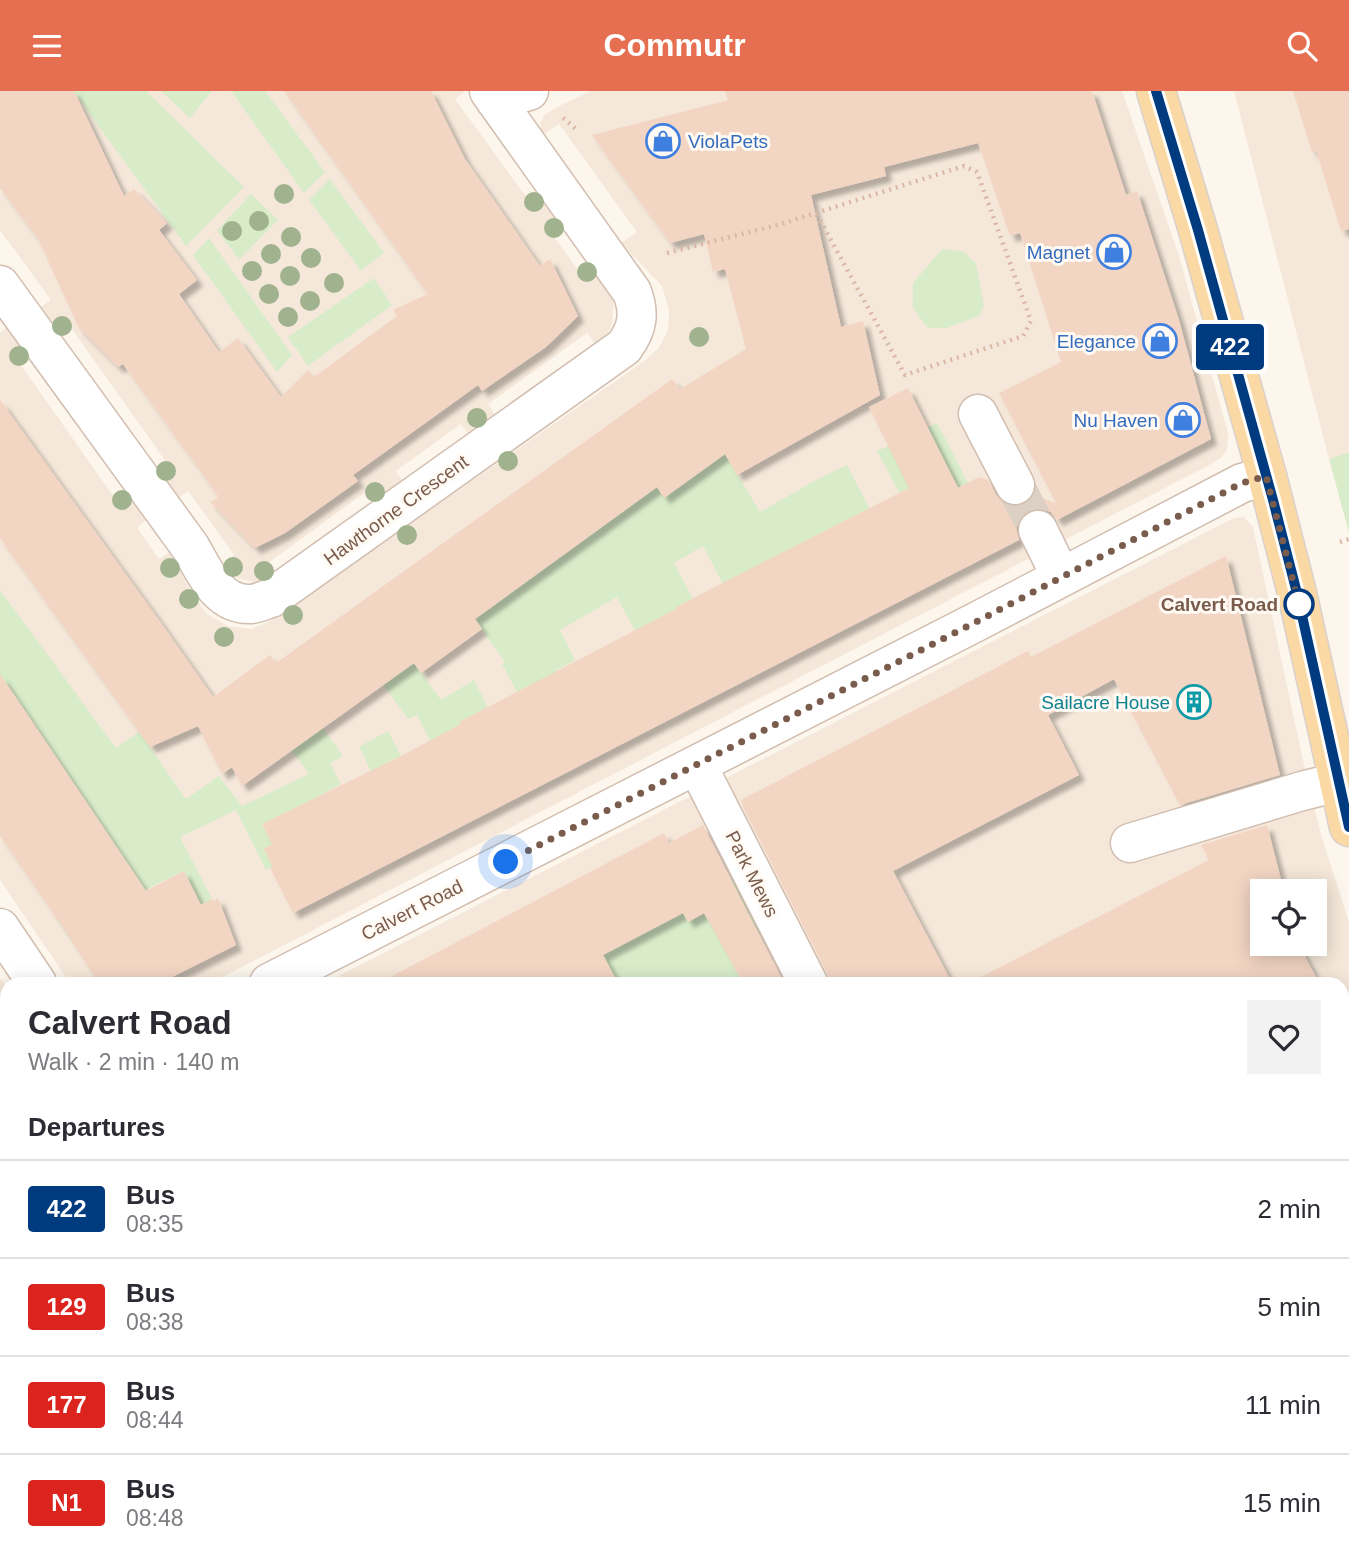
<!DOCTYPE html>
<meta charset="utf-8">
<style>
:root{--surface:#fff;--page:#f2f2f3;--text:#2b2b33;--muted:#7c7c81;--line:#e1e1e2;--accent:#e76f51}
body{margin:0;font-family:Arial,sans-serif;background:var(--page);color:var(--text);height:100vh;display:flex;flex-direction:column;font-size:26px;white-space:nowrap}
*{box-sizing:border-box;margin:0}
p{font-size:23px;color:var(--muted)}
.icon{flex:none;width:38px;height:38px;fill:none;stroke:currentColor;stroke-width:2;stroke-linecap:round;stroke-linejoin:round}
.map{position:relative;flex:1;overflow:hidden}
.drawer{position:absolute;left:0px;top:886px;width:1349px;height:590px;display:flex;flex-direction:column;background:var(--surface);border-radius:21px 21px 0 0;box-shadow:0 4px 18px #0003}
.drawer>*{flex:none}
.badge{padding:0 14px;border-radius:5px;font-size:24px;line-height:46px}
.buttons{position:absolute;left:1250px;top:788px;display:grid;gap:14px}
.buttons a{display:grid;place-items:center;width:77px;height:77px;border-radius:0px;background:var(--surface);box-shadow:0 4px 18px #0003;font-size:35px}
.you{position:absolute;width:35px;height:35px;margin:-18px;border:5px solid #fff;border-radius:50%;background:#1a73e8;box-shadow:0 0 0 10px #1a73e833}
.map>.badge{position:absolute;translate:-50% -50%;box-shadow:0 0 0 4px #fff}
h2{padding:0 28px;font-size:26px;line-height:63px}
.round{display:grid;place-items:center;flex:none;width:74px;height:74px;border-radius:0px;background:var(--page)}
.overview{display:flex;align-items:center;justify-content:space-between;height:119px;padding:0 28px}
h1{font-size:33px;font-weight:600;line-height:52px}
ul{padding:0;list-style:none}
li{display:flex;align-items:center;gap:21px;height:98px;padding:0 28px;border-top:2px solid var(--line)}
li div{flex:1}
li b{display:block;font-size:26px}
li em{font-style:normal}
li .badge{min-width:77px;font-weight:700;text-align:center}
header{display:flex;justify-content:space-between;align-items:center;height:91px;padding:0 28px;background:var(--accent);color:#fff;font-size:32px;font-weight:600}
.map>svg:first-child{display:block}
</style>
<header><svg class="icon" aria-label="menu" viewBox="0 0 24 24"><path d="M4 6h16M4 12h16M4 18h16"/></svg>Commutr<svg class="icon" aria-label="search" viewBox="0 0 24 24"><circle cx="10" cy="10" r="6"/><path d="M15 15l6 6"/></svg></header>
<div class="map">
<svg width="1349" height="1475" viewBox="0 0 1349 1475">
<defs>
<filter id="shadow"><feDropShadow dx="6" dy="6" stdDeviation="2" flood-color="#0004"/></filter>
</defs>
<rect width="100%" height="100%" fill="#fdf6ec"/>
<path fill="#f5e8da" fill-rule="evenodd" d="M 0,0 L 465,0 L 455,8 L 527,107 L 538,100 L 565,138 L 554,146 L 578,179 L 589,171 L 608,199 L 614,211 L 612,232 L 608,242 L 595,253 L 587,242 L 488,313 L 496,325 L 469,344 L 461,333 L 396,380 L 403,391 L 375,411 L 367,400 L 268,472 L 276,483 L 265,489 L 252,491 L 237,487 L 229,481 L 223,473 L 234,464 L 188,400 L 176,408 L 156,379 L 166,371 L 72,238 L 60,246 L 39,217 L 51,209 L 0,139 Z
M 591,0 L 1122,0 L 1179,165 L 1228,342 L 1227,359 L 1221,367 L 1213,372 L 211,892 L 70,892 L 0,789 L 0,242 L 8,235 L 30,266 L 20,273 L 114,406 L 125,399 L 146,429 L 137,437 L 159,468 L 170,461 L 191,501 L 207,523 L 228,535 L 251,538 L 269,531 L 643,271 L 659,257 L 668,239 L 669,219 L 662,195 L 621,152 L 637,141 L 559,33 L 543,44 L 540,33 L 544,24 L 555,17 Z
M 1234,0 L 1349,0 L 1349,361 L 1329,368 Z
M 1244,426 L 1253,436 L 1302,665 L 1321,744 L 1349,831 L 1349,900 L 1342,903 L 1342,892 L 325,892 L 1234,427 ZM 1262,800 L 1314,800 L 1314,852 L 1262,852 Z
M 0,887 L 7,897 L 7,1468 L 247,1468 L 233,1475 L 0,1475 Z
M 1349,972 L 1349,1372 L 1342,1375 L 1342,976 Z
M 1349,1431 L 1349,1475 L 1256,1475 L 1268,1468 L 1342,1468 L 1342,1434 Z
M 394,1468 L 997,1468 L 985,1475 L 381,1475 Z
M 1059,1468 L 1154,1468 L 1142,1475 L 1063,1475 Z"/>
<path fill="#d8ecc9" d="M 73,0 L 146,0 L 244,96 L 186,155 Z
M 161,0 L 212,0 L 190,27 Z
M 231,0 L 265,0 L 325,81 L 304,102 Z
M 330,88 L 384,162 L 361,180 L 309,109 Z
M 251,103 L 278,129 L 239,169 L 217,139 Z
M 209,147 L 292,264 L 277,281 L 193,164 Z
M 942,158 L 964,161 L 976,172 L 984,215 L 979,225 L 947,237 L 928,237 L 913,217 L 913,192 Z
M 374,187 L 392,214 L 308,275 L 288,246 Z
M 937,332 L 979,413 L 969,418 L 952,384 L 932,394 L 919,439 L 877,360 Z
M 1349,361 L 1349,442 L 1329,368 Z
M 725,363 L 760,421 L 818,388 L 847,374 L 877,432 L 724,495 L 703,455 L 674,472 L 693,508 L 676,517 L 695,555 L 635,540 L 617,506 L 560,539 L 575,569 L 557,579 L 576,617 L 517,601 L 502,573 L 505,571 L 474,528 L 657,396 L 664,406 Z
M 0,499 L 116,657 L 139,641 L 186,708 L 219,685 L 242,715 L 309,683 L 285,650 L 316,628 L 343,665 L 330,672 L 341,693 L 263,735 L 272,753 L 264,758 L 273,776 L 266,779 L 236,719 L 180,746 L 212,808 L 201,814 L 183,780 L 147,798 L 165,832 L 86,872 L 57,829 L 131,778 L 76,695 L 45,716 L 37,705 L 68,683 L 9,596 L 0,602 Z
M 414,572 L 441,609 L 474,589 L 506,653 L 477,625 L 441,644 L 447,683 L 417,624 L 408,628 L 383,593 Z
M 388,640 L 401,665 L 382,674 L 400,708 L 377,692 L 359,656 Z
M 732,788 L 761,843 L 726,861 L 740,887 L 729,892 L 594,892 L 593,891 L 603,864 L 672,799 L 688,831 L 732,808 L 724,792 Z
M 7,1107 L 7,1316 L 0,1305 L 2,1303 L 0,1299 L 0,1108 Z
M 88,1468 L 192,1468 L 195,1475 L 93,1475 Z
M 623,1468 L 653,1468 L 656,1473 L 666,1468 L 1059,1468 L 1063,1475 L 626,1475 Z"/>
<path fill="#f3d5c3" filter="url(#shadow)" d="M 0,0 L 74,0 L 124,105 L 134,98 L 167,132 L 159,139 L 197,189 L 179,203 L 219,261 L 238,247 L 281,306 L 308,279 L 314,286 L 397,225 L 393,219 L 428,203 L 284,0 L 431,0 L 465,68 L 540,175 L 550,168 L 578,225 L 546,256 L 482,300 L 478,294 L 353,384 L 358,390 L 285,442 L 255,457 L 210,411 L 219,406 L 123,273 L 118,276 L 79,237 L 38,148 L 0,97 Z
M 725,0 L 1092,0 L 1126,104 L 1137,100 L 1179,229 L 1211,348 L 1057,429 L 1051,421 L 1040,417 L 1028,420 L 1020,426 L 1016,437 L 1019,449 L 293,822 L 270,777 L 273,776 L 264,758 L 272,753 L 262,733 L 401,665 L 461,633 L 459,631 L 676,518 L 675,517 L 693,507 L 909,397 L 869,316 L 908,297 L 958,397 L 979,386 L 988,389 L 996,404 L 1004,413 L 1015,416 L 1024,414 L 1034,405 L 1056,412 L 999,302 L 1061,271 L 1020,142 L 1010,145 L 978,52 L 884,76 L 886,85 L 811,104 L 841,236 L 863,230 L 880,304 L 737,384 L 725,363 L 664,407 L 657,396 L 475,528 L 482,538 L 421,582 L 414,572 L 242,695 L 232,676 L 222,683 L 198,635 L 150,656 L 0,447 L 0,309 L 164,536 L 213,606 L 270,564 L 276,572 L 672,288 L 680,298 L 746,258 L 725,178 L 713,181 L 704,143 L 670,152 L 592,44 L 728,9 Z
M 1293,0 L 1349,0 L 1349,138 L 1341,140 L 1316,59 L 1312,61 Z
M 1226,465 L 1280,684 L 1180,714 L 1114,588 L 1048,624 L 1079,684 L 893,780 L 952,892 L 830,892 L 827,882 L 742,714 L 743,714 L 741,709 L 1028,560 L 1031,566 Z
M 0,583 L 146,800 L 184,780 L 201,814 L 212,808 L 214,810 L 218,807 L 236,854 L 160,892 L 99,892 L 58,829 L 0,745 Z
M 703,734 L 784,892 L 743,892 L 704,822 L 688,831 L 683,822 L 603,864 L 618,892 L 379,892 L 664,742 L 669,752 Z
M 1267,734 L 1284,800 L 1262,800 L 1262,852 L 1298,852 L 1319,892 L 969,892 L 1209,769 L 1201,754 Z"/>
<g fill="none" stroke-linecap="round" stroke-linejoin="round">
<path stroke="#dcd0c4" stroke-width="38" stroke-dasharray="38 19" stroke-linecap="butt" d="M 1015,394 L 1038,439"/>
<g stroke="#d1beb0" stroke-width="41">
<path id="minor" d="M 495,9 L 529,0
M 0,194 L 191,457 C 204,480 218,514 250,513 C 257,513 264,509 271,507 L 624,256 C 638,237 640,222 632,201 L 489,0
M 978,323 L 1015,394
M 1038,439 L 1061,486
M 697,674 L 808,892
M 1130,752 L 1302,700 L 1338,691
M 0,837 L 37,892
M 269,892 L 974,532 L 1242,392 L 1267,385
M 1342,935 L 1349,931
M 1342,1403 L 1349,1400
M 284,1475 L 297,1468
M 1197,1475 L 1209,1468"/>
</g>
<g stroke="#dad1cd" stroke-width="41">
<path id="major" d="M 1156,0 L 1198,139 L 1267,385 L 1297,502 L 1349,736"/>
</g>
<path stroke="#d9b8a5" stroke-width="4.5" stroke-dasharray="2 5" stroke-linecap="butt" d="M 563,27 L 576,38
M 667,162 L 781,133 L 964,75 L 977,81 L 1031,230 L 1023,245 L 905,284 L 816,122
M 1340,451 L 1349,448"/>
<use href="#minor" stroke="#fff" stroke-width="38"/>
<use href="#major" stroke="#fbd9a5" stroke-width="38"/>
</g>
<g fill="#a0b28e">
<circle cx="284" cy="103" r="10"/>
<circle cx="534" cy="111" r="10"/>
<circle cx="259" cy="130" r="10"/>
<circle cx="554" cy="137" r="10"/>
<circle cx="232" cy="140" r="10"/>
<circle cx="291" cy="146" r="10"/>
<circle cx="271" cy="163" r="10"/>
<circle cx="311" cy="167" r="10"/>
<circle cx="252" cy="180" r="10"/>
<circle cx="587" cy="181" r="10"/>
<circle cx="290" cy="185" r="10"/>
<circle cx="334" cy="192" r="10"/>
<circle cx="269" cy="203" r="10"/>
<circle cx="310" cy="210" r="10"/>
<circle cx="288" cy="226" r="10"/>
<circle cx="62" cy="235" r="10"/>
<circle cx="699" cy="246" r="10"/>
<circle cx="19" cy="265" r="10"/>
<circle cx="477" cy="327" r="10"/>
<circle cx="508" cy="370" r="10"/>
<circle cx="166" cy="380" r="10"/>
<circle cx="375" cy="401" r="10"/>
<circle cx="122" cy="409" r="10"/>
<circle cx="407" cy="444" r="10"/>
<circle cx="233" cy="476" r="10"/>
<circle cx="170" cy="477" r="10"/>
<circle cx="264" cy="480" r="10"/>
<circle cx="189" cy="508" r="10"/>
<circle cx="293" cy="524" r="10"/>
<circle cx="224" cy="546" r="10"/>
</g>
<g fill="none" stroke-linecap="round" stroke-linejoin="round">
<g stroke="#fff" stroke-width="16">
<path id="line" d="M 1156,0 L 1198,139 L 1273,409 L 1297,502 L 1349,736"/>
</g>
<use href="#line" stroke="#003b80" stroke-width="10"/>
<path stroke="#7a5c4d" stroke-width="7" stroke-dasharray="0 12.6" d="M 506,771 L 974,532 L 1242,392 L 1266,385 L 1299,513"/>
</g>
<defs>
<g id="shop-ring" transform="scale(1.75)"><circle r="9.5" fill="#fffaf3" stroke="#3f7fe0" stroke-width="1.5"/><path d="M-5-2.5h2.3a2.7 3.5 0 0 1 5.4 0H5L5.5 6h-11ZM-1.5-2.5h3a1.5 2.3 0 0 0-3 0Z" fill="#3f7fe0"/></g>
<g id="building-ring" transform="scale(1.75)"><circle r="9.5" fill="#fffaf3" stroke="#0f9aa8" stroke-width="1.5"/><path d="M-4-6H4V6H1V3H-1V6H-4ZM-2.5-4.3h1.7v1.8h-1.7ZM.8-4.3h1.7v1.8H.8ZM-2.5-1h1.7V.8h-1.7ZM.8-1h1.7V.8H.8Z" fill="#0f9aa8"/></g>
</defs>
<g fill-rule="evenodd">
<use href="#shop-ring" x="663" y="50"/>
<use href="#shop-ring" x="1114" y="161"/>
<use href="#shop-ring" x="1160" y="250"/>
<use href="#shop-ring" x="1183" y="329"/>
<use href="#building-ring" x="1194" y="611"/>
</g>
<circle fill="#fff" stroke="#003b80" stroke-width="3.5" cx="1299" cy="513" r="14"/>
<g text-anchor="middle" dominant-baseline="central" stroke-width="6" stroke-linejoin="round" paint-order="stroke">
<g font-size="19" fill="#366cbe" stroke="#fffaf3" text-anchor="end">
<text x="688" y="50" text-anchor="start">ViolaPets</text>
<text x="1090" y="161">Magnet</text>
<text x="1136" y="250">Elegance</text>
<text x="1158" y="329">Nu Haven</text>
</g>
<g font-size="19" fill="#7a5c4d" stroke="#fffaf3">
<text transform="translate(396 419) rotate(-36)">Hawthorne Crescent</text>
<text transform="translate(752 783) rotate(63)">Park Mews</text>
<text transform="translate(412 819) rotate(-27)">Calvert Road</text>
</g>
<g font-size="19" font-weight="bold" fill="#7a5c4d" stroke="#fffaf3" text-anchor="end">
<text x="1278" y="513">Calvert Road</text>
</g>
<g font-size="19" fill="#0d838f" stroke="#fffaf3" text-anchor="end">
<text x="1170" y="611">Sailacre House</text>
</g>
</g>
</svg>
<div class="buttons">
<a><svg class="icon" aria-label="locate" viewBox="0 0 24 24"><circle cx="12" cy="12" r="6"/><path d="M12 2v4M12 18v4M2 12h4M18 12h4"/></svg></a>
</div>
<div class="you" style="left:506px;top:771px"></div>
<b class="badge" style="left:1230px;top:256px;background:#003b80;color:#fff">422</b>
<section class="drawer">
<div class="overview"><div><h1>Calvert Road</h1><p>Walk · 2 min · 140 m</p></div><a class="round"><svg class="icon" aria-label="heart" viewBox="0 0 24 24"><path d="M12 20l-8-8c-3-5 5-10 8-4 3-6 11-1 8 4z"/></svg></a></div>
<h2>Departures</h2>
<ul>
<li><span class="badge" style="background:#003b80;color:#fff">422</span><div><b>Bus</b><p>08:35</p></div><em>2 min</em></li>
<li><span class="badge" style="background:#dc241f;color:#fff">129</span><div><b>Bus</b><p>08:38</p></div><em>5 min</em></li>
<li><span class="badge" style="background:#dc241f;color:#fff">177</span><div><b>Bus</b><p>08:44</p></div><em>11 min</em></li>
<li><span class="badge" style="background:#dc241f;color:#fff">N1</span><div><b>Bus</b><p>08:48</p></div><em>15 min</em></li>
</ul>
</section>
</div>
